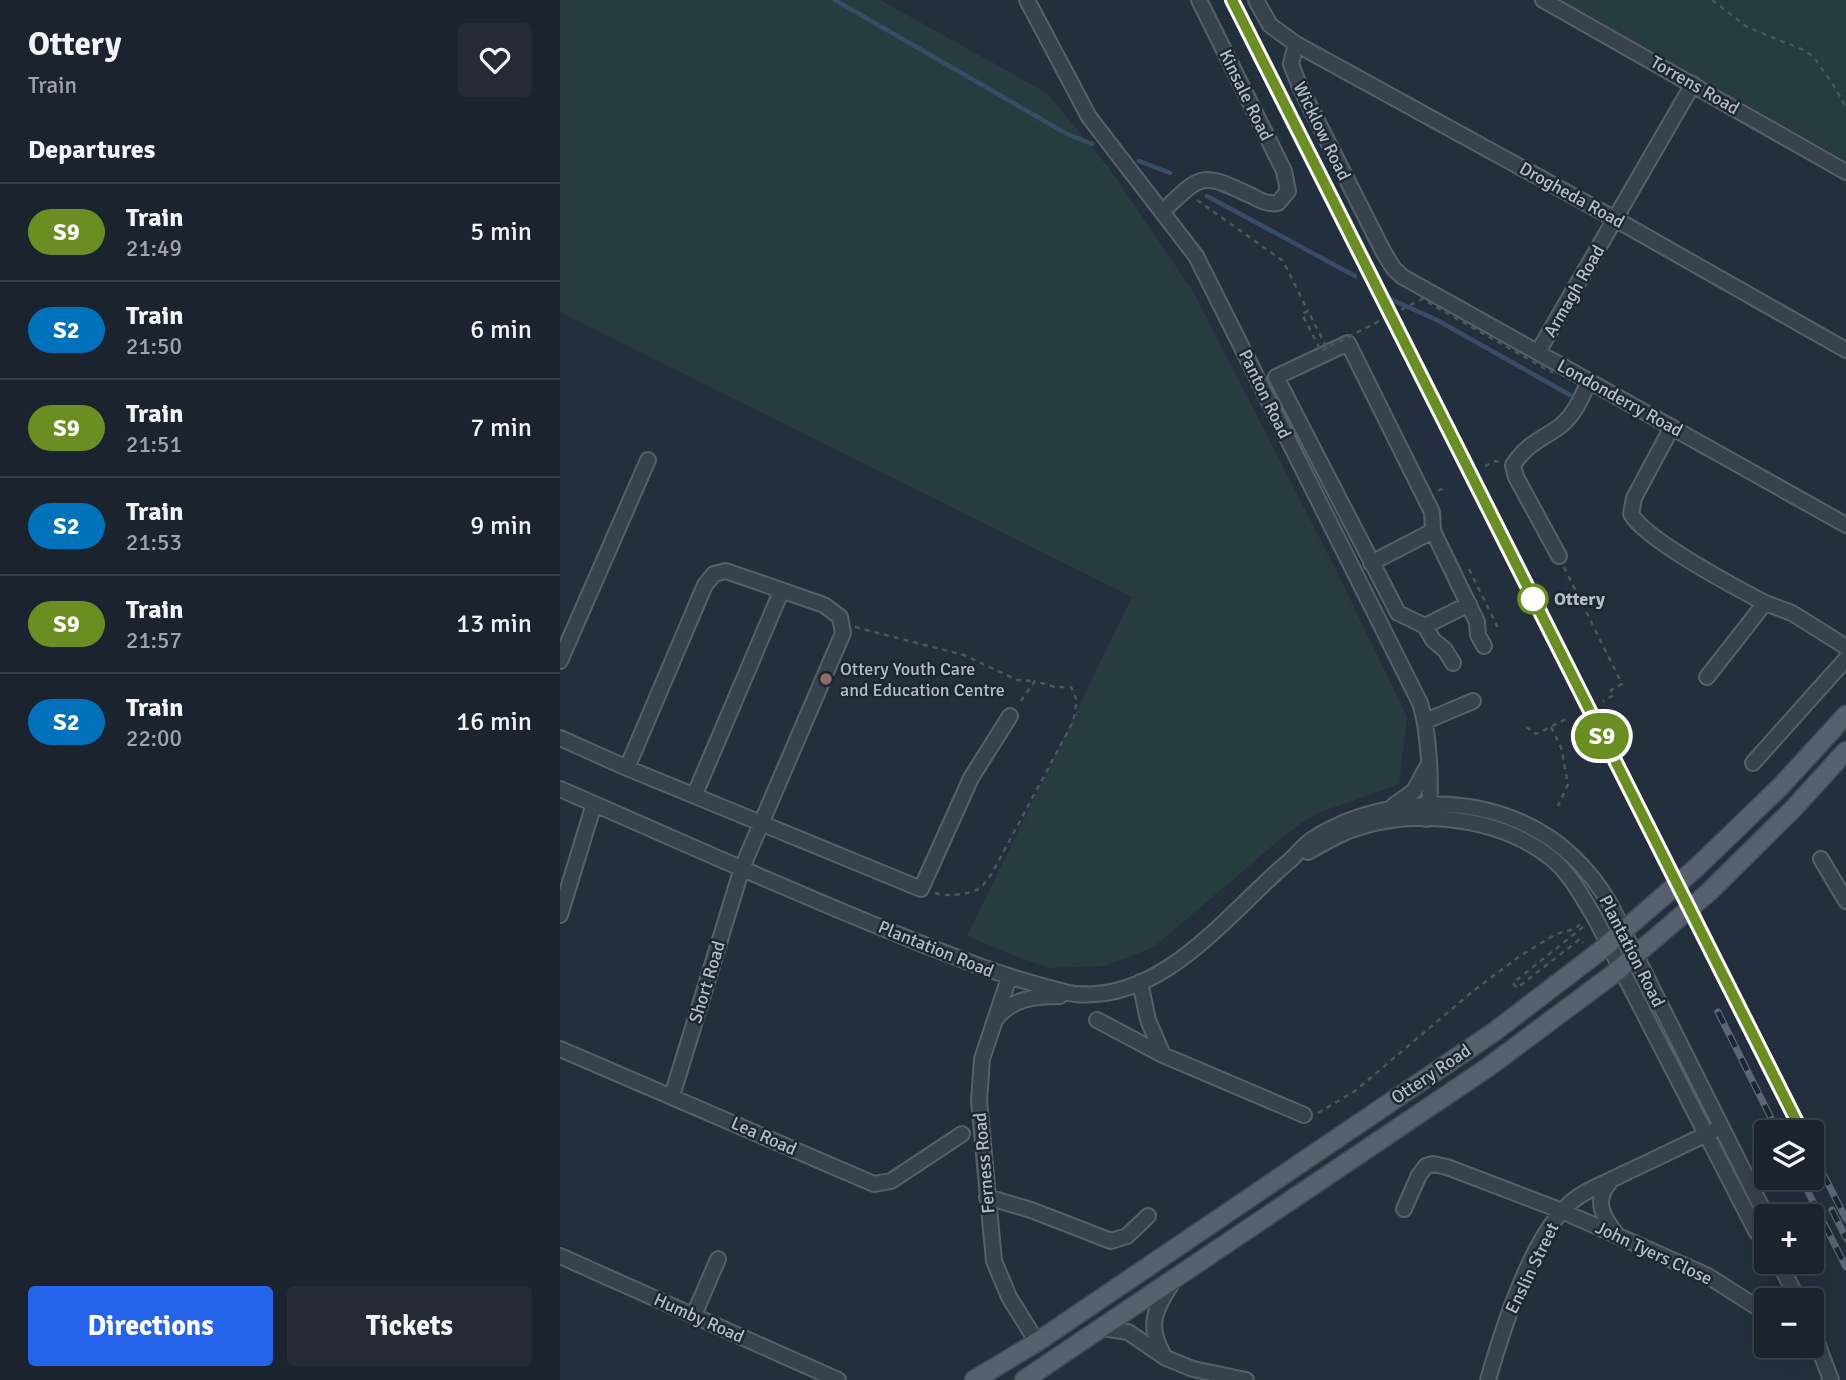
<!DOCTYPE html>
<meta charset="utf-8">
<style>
:root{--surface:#1b232e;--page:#242b36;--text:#f1f3f6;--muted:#a0a4aa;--line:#39404a;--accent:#2563eb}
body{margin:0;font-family:Signika,sans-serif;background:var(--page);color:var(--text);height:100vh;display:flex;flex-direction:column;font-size:26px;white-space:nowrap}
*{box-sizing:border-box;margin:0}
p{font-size:23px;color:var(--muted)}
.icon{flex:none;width:38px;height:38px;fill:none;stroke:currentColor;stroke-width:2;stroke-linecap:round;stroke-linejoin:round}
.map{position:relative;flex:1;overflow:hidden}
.panel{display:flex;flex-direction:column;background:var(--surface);width:560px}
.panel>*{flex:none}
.badge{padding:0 14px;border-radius:23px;font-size:24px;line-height:46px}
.fabs{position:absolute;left:1194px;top:1120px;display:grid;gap:14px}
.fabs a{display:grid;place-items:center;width:70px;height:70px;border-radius:7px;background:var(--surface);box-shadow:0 7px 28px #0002,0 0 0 2px var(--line);font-size:35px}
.map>.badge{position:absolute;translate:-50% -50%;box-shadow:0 0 0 4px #fff}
h2{padding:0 28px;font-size:26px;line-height:63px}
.round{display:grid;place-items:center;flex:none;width:74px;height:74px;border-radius:7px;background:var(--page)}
.headline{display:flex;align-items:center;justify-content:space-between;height:119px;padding:0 28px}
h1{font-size:33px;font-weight:700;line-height:52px}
.action{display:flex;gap:14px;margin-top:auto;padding:14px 28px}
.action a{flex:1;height:80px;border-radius:7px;background:var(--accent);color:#fff;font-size:28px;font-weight:700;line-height:80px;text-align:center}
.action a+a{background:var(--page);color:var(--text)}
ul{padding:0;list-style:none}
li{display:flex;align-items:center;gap:21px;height:98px;padding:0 28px;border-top:2px solid var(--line)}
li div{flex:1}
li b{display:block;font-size:26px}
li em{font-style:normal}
li .badge{min-width:77px;font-weight:700;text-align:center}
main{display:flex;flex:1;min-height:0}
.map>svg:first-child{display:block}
</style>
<main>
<section class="panel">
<div class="headline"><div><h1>Ottery</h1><p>Train</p></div><a class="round"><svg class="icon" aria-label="heart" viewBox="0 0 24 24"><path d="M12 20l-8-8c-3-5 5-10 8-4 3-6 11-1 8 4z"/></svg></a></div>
<h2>Departures</h2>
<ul>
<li><span class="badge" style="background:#6b8e23;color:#fff">S9</span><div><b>Train</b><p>21:49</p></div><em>5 min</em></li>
<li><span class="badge" style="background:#0072bc;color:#fff">S2</span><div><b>Train</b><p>21:50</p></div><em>6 min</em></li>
<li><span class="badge" style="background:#6b8e23;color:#fff">S9</span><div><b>Train</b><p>21:51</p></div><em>7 min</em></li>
<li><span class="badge" style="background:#0072bc;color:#fff">S2</span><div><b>Train</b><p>21:53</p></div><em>9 min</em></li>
<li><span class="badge" style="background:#6b8e23;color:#fff">S9</span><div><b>Train</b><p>21:57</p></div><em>13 min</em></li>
<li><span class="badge" style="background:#0072bc;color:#fff">S2</span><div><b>Train</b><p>22:00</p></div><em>16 min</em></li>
</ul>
<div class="action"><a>Directions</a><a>Tickets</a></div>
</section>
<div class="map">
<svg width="1286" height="1380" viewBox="0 0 1286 1380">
<rect width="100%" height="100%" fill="#242f3e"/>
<path fill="#263c3f" d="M 0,0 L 320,0 L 487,93 L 549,168 L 634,293 L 778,574 L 847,717 L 839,783 L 832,787 L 755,814 L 726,834 L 594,947 L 545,966 L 490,968 L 455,956 L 407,936 L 572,597 L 0,312 Z
M 1001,0 L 1286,0 L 1286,161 Z"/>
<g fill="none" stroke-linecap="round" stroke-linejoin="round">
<path stroke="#394c67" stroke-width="4.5" d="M 275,0 L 507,134 L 532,144
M 579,161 L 610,173
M 647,196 L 795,276
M 828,298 L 877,320 L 1010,395"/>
<g stroke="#565f6c" stroke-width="18">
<path id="minor" d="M 467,0 L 529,117 L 636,256 L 860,703 C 868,727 874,795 866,819
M 696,0 L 710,25 L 736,44 L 1055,219 L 1286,350
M 983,0 L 1286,172
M 736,44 L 731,64 L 740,87 L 824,253 L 834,269 L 843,277 L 1286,525
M 603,211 C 643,173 641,172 692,196 C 701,201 707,204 718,203 L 728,191 L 724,171 L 639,0
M 978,352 L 1133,84
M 1112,427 L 1074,498 L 1071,514 C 1087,541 1175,587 1205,603
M 999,556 L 956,477 L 953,465 C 968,443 979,441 999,427 C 1014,416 1022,397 1029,381
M 811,563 L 873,531
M 865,626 L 909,604
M 0,661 L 88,460
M 893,663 L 885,650 L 873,640 L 865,626 L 838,613 L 716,377 L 788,343 L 872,512 L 873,531 L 917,622 L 918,635 L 924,646
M 1147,677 L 1205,603 L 1232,613 L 1286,647
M 866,721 L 913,701
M 0,738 L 67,768 L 361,889 L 411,778 L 450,716
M 1193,763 L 1286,659
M 67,768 L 145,585 L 154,574 L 166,571 L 264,605 L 280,617 L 283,633 L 280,640 L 182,868 L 112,1096
M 0,789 C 120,841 240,896 362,944 C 403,960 443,976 486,987 C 495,989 505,993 515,994 C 604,1002 667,914 727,863 C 736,856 743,845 753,839 C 801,808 870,797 925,810 C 980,823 1022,856 1050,904 L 1206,1216
M 135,794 L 221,592
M 833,806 L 854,791 L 867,767
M 748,852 C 760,845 773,838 786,832 C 849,807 937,815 991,858 C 1010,873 1023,898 1035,918 L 1196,1231 L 1206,1244
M 1261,859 L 1286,901
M 0,915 L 34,804
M 449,978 L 422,1059 L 419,1101 L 434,1261 L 449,1297 L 477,1342
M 580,982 L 588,1020 L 603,1055
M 436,1019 C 452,998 476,996 500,996
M 537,1020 L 603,1055 L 744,1115
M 0,1049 L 314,1184 L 331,1181 L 402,1134
M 1050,1182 C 1033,1201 1043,1217 1057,1235
M 427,1197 L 471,1210 L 551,1241 L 567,1236 L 588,1216
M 844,1209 L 859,1175 L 866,1166 L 873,1164 L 887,1167 L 1002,1211 L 1148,1276 L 1206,1313
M 0,1256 L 278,1380
M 1219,1262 L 1238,1300
M 134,1315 L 158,1259
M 1251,1327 L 1271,1380
M 542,1328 L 568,1332 L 606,1358 L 633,1369 L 686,1380
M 603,1354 C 585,1323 597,1307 614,1280
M 928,1380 C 942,1331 970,1241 1007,1206 C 1022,1191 1044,1184 1063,1174 C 1093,1160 1124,1145 1155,1130"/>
</g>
<g stroke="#414a57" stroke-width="21">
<path id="major" d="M 1137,867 L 1221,786 L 1286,715
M 1149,892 L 1234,808 L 1286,751
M 414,1380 L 477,1342 L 934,1032 L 1040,951
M 464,1380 L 927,1068 L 1052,975"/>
</g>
<path stroke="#44595c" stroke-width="2.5" stroke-dasharray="5 5" stroke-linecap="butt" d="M 1152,0 L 1187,27 L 1246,51 L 1255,59 L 1276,89 L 1286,108
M 637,200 L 723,261 L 748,311
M 925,466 L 935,461 L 941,462
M 878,491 L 887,486
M 1004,567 L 1062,684 L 1051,690 L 1054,695 L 1043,701
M 909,569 L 937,626 L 931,629
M 295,627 L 404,655 L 457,680 L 475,681
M 966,727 L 976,734 L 1006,719
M 991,727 L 1001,747 L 1008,784 L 998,806
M 375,893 C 385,897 410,895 420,888 C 424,885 428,878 431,875 L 513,722 L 517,701 L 511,687 L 495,687 L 475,681 L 458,705
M 1023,927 L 953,983 L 957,988 L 1020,939 L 1023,943
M 758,1113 L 795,1091 L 913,991 L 960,956 L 996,934 L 1014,929 L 1023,922"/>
<use href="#minor" stroke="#38414e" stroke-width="14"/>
<use href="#major" stroke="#56606e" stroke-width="18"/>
<g stroke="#5a6575" stroke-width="7">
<path id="rail" d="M 672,0 L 1242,1132
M 1158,1012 L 1218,1132
M 1251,1150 L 1286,1219
M 1241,1178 L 1286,1267
M 1272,1210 L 1286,1238"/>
</g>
<use href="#rail" stroke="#1d2633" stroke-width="4.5" stroke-dasharray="13" stroke-linecap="butt"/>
<g stroke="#414a57" stroke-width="21" stroke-linecap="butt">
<path id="major-bridge" d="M 1040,951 L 1137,867
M 1052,975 L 1149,892"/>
</g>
<path stroke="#44595c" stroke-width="2.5" stroke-dasharray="5 5" stroke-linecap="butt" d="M 767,348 L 761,351 L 742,314 L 748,311 L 767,348 L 862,299 L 993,373"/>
<use href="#major-bridge" stroke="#56606e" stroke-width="18"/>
</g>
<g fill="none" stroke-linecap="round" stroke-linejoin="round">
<g stroke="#fff" stroke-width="16">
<path id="line" d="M 672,0 L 1242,1132"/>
</g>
<use href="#line" stroke="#6b8e23" stroke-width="10"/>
</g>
<circle fill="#fff" stroke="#6b8e23" stroke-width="3.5" cx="973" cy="599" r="14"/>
<circle fill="#8d6e63" stroke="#1d2633" stroke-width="2.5" cx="266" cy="679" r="7"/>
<g text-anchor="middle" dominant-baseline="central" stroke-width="5" stroke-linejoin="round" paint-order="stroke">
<g font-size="18" fill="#b4bcc9" stroke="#1d2633">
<text transform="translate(1135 85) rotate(30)">Torrens Road</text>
<text transform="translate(686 95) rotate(64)">Kinsale Road</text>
<text transform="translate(762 131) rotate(64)">Wicklow Road</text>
<text transform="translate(1012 195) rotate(29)">Drogheda Road</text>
<text transform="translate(1014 291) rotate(-60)">Armagh Road</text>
<text transform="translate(705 394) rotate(64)">Panton Road</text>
<text transform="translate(1060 398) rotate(29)">Londonderry Road</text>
<text transform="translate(376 949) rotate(22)">Plantation Road</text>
<text transform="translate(1072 951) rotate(63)">Plantation Road</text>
<text transform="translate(147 982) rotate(-73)">Short Road</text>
<text transform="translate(871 1074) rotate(-34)">Ottery Road</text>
<text transform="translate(204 1136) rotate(24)">Lea Road</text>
<text transform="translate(424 1163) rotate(-95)">Ferness Road</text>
<text transform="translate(1094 1253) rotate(25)">John Tyers Close</text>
<text transform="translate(972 1268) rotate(-64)">Enslin Street</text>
<text transform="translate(139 1318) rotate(24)">Humby Road</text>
</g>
<g font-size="18" font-weight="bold" fill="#b4bcc9" stroke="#1d2633" text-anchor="start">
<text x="994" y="599">Ottery</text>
</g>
<g font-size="18" fill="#b4bcc9" stroke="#1d2633" text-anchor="start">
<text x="280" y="669">Ottery Youth Care<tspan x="280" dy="21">and Education Centre</tspan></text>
</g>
</g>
</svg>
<div class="fabs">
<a><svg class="icon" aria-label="layers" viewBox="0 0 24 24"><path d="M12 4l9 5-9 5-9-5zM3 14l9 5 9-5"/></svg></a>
<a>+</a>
<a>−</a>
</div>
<b class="badge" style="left:1042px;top:736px;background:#6b8e23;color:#fff">S9</b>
</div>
</main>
